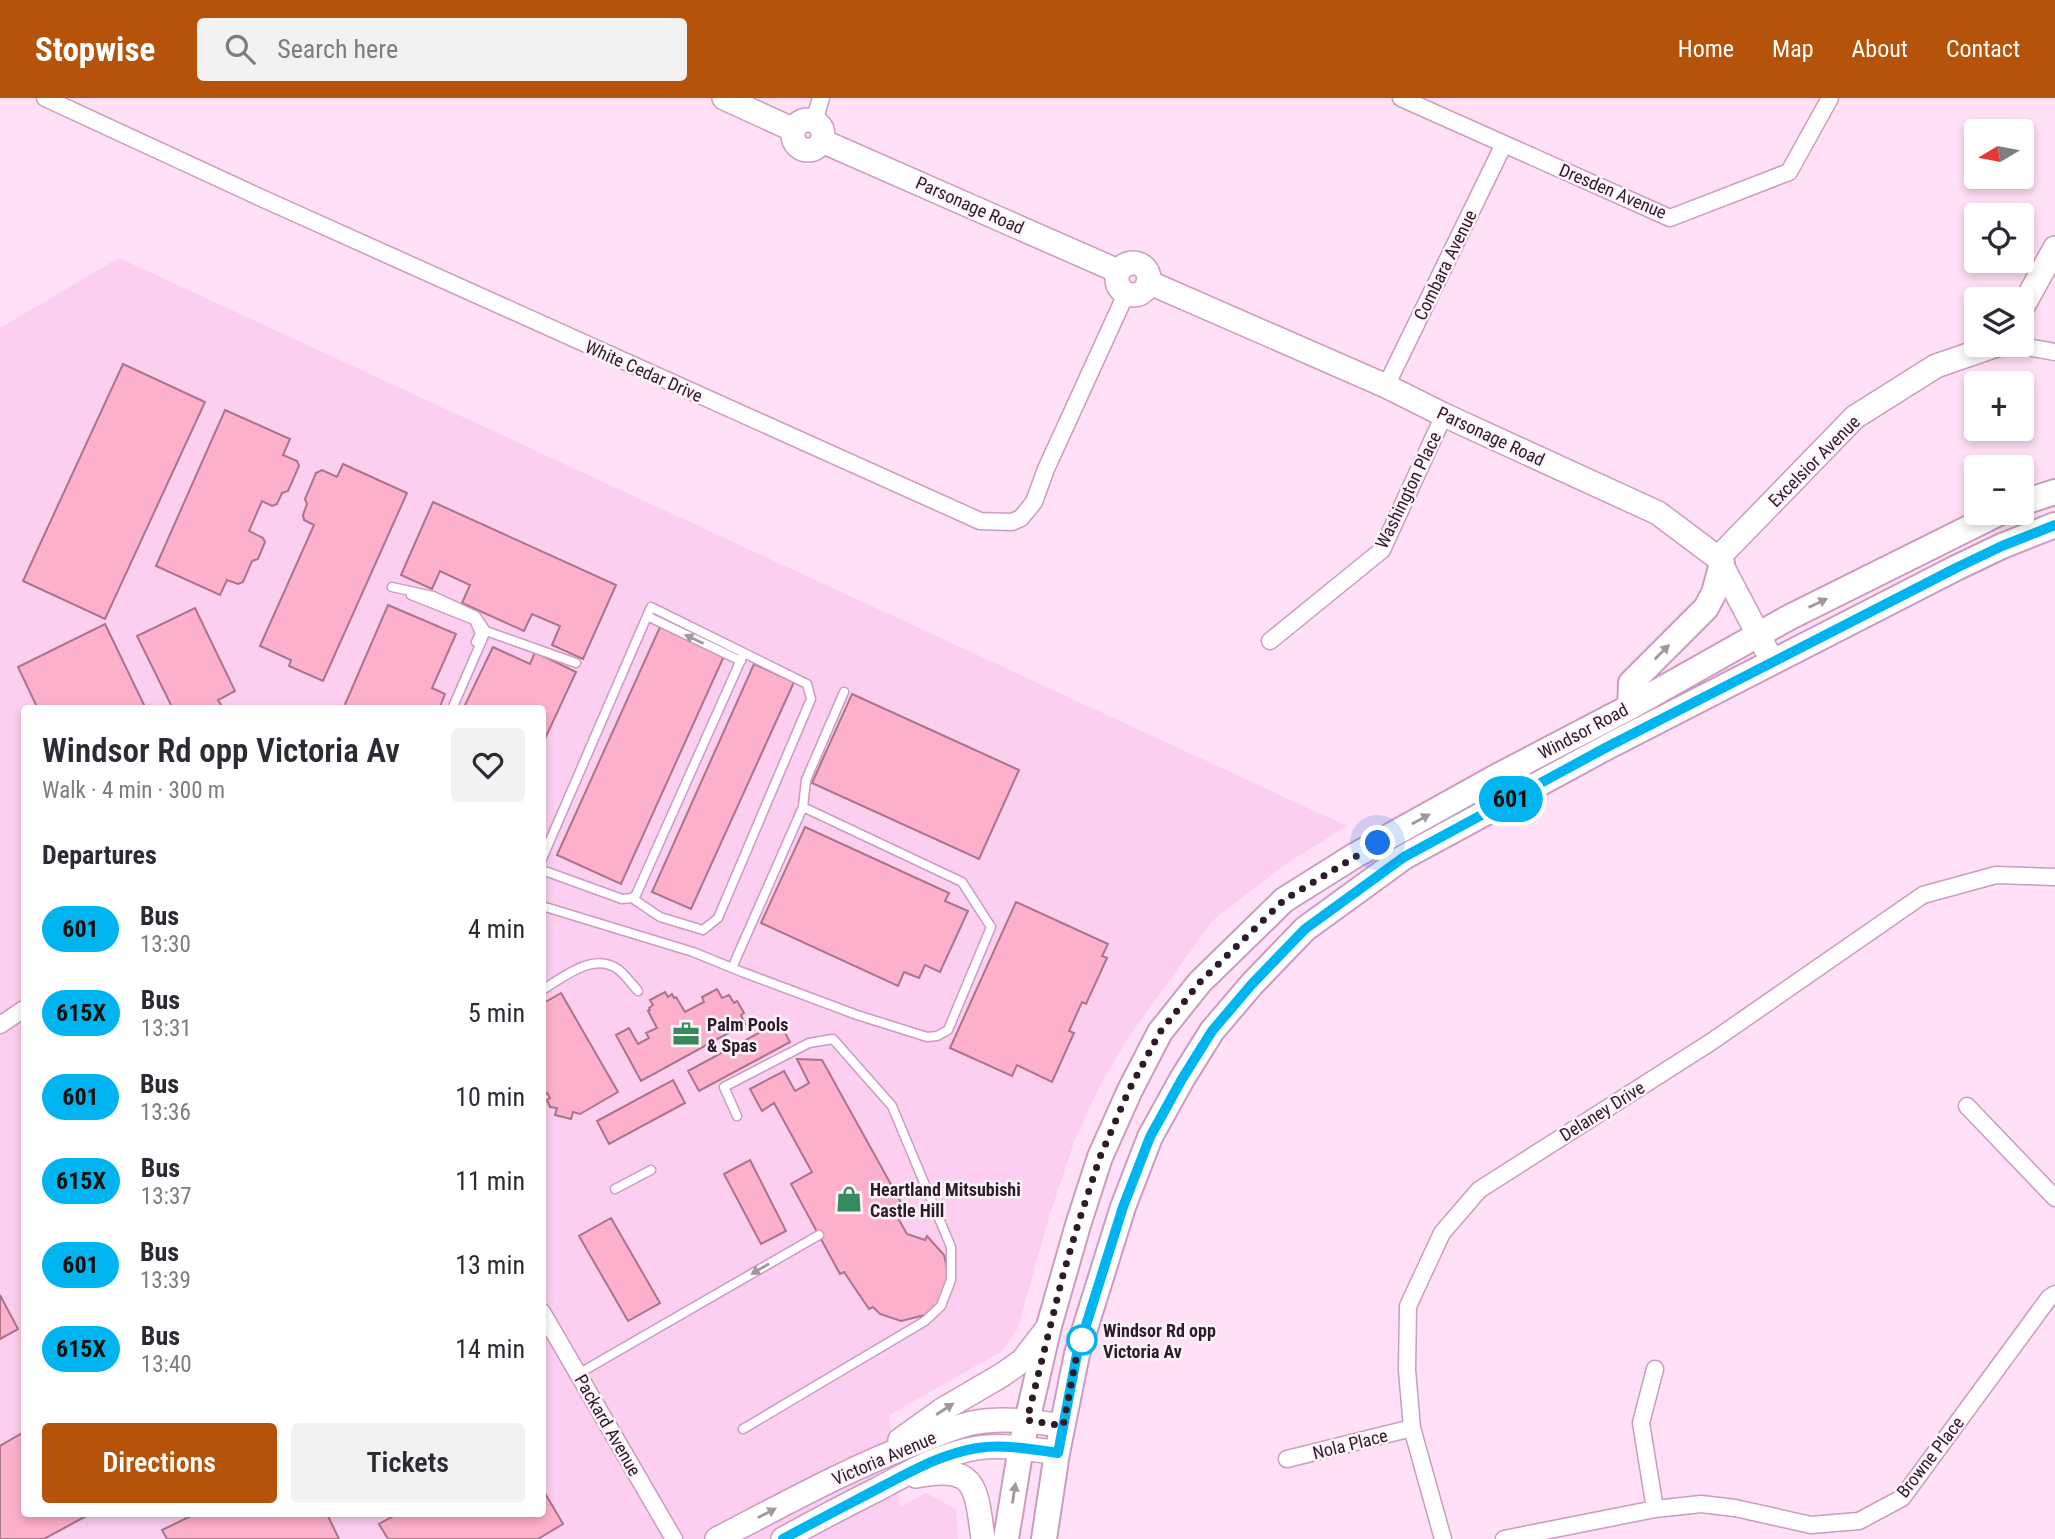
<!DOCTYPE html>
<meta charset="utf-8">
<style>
:root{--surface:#fff;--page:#f2f2f3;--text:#2b2b33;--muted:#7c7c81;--accent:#b45309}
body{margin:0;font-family:"Roboto Condensed",sans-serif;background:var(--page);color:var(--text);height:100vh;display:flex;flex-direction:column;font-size:26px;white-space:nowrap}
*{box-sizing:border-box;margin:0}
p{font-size:23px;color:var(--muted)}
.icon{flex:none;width:38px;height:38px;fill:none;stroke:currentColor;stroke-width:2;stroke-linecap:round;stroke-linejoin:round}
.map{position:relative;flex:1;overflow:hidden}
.drawer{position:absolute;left:21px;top:607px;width:525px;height:812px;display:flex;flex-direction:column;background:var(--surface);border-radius:7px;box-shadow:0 4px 10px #0003}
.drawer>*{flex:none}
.badge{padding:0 14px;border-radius:23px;font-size:24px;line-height:46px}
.needle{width:46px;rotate:260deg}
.buttons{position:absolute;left:1964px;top:21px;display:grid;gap:14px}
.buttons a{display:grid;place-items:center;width:70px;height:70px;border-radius:7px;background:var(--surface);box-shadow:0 4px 10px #0003;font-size:35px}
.you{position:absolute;width:35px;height:35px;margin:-18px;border:5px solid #fff;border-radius:50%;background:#1a73e8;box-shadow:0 0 0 10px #1a73e833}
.map>.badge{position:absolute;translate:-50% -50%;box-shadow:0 0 0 4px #fff}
h2{padding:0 21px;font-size:26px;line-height:63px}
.round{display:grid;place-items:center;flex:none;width:74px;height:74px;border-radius:7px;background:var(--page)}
.head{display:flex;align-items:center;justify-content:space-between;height:119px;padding:0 21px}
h1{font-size:33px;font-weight:600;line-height:52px}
.action{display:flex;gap:14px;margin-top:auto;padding:14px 21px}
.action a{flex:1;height:80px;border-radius:7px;background:var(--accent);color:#fff;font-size:28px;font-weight:600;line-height:80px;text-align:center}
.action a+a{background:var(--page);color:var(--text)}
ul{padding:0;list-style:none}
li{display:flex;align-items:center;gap:21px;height:84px;padding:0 21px}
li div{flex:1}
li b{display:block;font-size:26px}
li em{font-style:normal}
li .badge{min-width:77px;font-weight:700;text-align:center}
header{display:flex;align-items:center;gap:42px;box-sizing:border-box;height:98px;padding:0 35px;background:var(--accent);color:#fff}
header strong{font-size:33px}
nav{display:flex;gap:38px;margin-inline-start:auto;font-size:24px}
.search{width:490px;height:63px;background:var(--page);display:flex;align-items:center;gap:18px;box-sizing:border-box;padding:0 24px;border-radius:7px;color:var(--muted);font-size:26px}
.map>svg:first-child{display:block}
</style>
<header>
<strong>Stopwise</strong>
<div class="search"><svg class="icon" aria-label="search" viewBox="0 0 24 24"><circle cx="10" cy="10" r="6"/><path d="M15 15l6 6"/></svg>Search here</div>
<nav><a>Home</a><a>Map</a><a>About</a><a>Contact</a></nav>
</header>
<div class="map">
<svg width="2055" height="1441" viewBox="0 0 2055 1441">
<rect width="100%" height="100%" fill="#ffe0f6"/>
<path fill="#fcceef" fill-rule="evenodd" d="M 119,160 L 1347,728 L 1287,765 L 1212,823 L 1128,940 L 1099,989 L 1074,1044 L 1048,1122 L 1018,1230 L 1001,1254 L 889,1317 L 900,1409 L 926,1395 L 956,1411 L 958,1441 L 0,1441 L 0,230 ZM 24,611 L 542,611 L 542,1416 L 24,1416 Z"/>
<path fill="#fdb0cb" stroke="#ab7488" stroke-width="2" d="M 123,266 L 205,304 L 105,521 L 23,483 Z
M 225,312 L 290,341 L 283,357 L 297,363 L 299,368 L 288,393 L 282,395 L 277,406 L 272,408 L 262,403 L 249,433 L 263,440 L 265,444 L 258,461 L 252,463 L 243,484 L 238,486 L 227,482 L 220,497 L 156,468 Z
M 343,366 L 407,395 L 323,583 L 289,568 L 291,562 L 260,548 L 314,427 L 304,422 L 303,417 L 307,406 L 305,401 L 316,375 L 322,372 L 337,379 Z
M 433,404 L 616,487 L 583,561 L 552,547 L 560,528 L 532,516 L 524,533 L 462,505 L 470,487 L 440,473 L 432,491 L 401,477 Z
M 388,507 L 456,536 L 432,590 L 445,596 L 439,611 L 343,611 Z
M 195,510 L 235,593 L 218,602 L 222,608 L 216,611 L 173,611 L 137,538 Z
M 105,526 L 146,611 L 38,611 L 18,569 Z
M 660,529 L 724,558 L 621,786 L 557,757 Z
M 493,549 L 530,566 L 535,554 L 576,574 L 543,645 L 542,611 L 463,611 Z
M 754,566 L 794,584 L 691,811 L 652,794 Z
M 852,596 L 1019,672 L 979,761 L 812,685 Z
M 805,729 L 949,795 L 945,803 L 968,813 L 940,874 L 925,867 L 919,880 L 904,874 L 898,888 L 761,825 Z
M 1016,804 L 1108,846 L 1102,858 L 1107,860 L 1086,906 L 1082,904 L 1069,933 L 1074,935 L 1052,984 L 1017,967 L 1012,978 L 950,950 Z
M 717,891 L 722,900 L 729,897 L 734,905 L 737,903 L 744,915 L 741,917 L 745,926 L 641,983 L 616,937 L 629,930 L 638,946 L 649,940 L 646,935 L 657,930 L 648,913 L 650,912 L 649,910 L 653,907 L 650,902 L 665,894 L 668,899 L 672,896 L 674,900 L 676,899 L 685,914 L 704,904 L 702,899 Z
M 561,895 L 618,994 L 580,1016 L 573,1014 L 571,1021 L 555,1017 L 557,1010 L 550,1009 L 547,1002 L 550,1000 L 547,995 L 543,998 L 542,996 L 542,906 Z
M 779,924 L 790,944 L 699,993 L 688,973 Z
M 797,961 L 822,962 L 908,1117 L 899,1122 L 907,1136 L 925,1142 L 927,1138 L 944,1157 L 949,1178 L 943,1200 L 925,1217 L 901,1223 L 880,1216 L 873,1209 L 869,1211 L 844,1174 L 840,1176 L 791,1086 L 812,1074 L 774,1005 L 762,1013 L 750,991 L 784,973 L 795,993 L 809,985 Z
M 673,982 L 685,1005 L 609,1046 L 597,1023 Z
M 750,1062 L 786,1133 L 761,1146 L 724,1076 Z
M 611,1120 L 660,1205 L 628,1223 L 579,1138 Z
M 0,1197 L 18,1231 L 0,1241 Z
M 24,1334 L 24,1416 L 90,1416 L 44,1441 L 0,1441 L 0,1348 Z
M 542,1390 L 563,1426 L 538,1441 L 388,1441 L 379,1426 L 397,1416 L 542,1416 Z
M 195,1416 L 327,1416 L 339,1441 L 167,1441 L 162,1432 Z"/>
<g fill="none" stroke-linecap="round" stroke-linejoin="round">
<g stroke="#cc9bbf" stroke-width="11">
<path id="lane" d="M 392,489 L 433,498 L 476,518 L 486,533 L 452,611
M 411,497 L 474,522 L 480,535 L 476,544
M 647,518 L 741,563
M 486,533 L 576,565
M 803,709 L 806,682 L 844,594
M 542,761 L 651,509 L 807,586 L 811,601 L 718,820 L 703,832 L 660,819 L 632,800
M 542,772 L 622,801 L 632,800 L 636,797 L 744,555
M 542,808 L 693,854 L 742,874 L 857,917 L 927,939 L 937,938 L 948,932 L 991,829 L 962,784 L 803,709 L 732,870
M 542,892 C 564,879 594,853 619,872 C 626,878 632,886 638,893
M 737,1018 L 724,989 L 809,945 L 833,941 L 892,1008 L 951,1149 L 951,1182 L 941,1208 L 925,1223 L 743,1331
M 615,1091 L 651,1072
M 578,1276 L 819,1137"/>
</g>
<g stroke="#cc9bbf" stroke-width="19">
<path id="street" d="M 45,0 L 257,98 L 980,423 L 1012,424 L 1021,420 L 1034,404 L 1046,371 L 1126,196
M 1401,0 L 1670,120 L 1789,74 L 1830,0
M 814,23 L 821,0
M 2015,247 L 2055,254
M 1386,288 L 1504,46
M 1270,543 L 1382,452 L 1444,317
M 0,927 L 24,911
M 1967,1008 L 2055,1100
M 542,1214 L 674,1441
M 1655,1271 L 1641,1325 L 1655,1411
M 1287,1361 L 1412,1330
M 1443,1441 L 1412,1330 L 1407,1272 L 1408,1208 L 1442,1135 L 1479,1092 L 1711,944 L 1923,797 L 1996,777 L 2055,779
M 1504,1441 L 1655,1411 L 1701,1406 L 1735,1410 L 1811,1427 L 1859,1423 L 1902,1400 L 2049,1200 L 2055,1196"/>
</g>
<g stroke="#cc9bbf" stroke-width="26">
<path id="secondary" d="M 724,0 L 794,32
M793 37a15 15 0 1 1 30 0a15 15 0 1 1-30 0Z
M 822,43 L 1118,173
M1117 181a16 16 0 1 1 32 0a16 16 0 1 1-32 0Z
M 1148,184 L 1386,288 L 1444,317 L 1658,415 L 1718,460 L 1772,563
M 2021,212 L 2055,150
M 1718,460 L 1855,319 L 1936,268 L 1997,247
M 900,1342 L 942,1312 L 1002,1277 L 1023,1262 L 1049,1228
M 916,1378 C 977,1366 976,1389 983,1441
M 717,1441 C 783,1407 847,1371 916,1345 C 934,1338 953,1329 972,1325 C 1002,1319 1032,1323 1063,1328
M 783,1441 C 814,1424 846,1407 878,1391 C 910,1374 941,1356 977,1350 C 1004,1346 1031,1351 1057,1355"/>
</g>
<g stroke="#cc9bbf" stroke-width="28">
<path id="primary" d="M 2021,405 L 2055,394
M 1630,609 L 1631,585 L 1706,510 L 1714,495 L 1722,465
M 1006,1441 L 1021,1349 L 1049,1228 L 1078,1127 L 1100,1059 L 1130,992 L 1160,934 L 1200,884 L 1284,802 L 1354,758 L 1496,679 L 1630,609 L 1788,520 L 1999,415
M 1044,1441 L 1057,1355 L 1077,1256 L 1123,1109 L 1150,1039 L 1182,981 L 1212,933 L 1252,886 L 1305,831 L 1404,759 L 1607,649 L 1956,470 L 2002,448 L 2055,427"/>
</g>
<use href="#lane" stroke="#fff" stroke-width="8"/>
<use href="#street" stroke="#fff" stroke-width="16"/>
<use href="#secondary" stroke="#fff" stroke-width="23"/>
<use href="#primary" stroke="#fff" stroke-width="24"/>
</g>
<defs><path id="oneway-solid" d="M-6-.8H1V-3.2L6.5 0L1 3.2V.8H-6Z" transform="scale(1.75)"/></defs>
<g fill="#a0989e">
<use href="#oneway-solid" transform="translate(1818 505) rotate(-26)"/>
<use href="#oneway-solid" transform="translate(694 541) rotate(-155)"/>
<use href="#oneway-solid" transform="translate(1662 554) rotate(-45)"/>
<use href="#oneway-solid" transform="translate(1421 721) rotate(-29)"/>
<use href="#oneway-solid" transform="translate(760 1171) rotate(150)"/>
<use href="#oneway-solid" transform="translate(945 1311) rotate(-33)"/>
<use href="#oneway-solid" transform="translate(1014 1395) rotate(-81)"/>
<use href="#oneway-solid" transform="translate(767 1415) rotate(-27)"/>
</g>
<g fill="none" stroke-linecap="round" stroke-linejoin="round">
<g stroke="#fff" stroke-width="16">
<path id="line" d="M 783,1441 C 816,1423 849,1406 883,1388 C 914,1372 942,1356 977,1350 C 1004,1346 1031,1351 1058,1355 L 1077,1256 L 1123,1109 L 1150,1039 L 1182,981 L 1212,933 L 1252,886 L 1305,831 L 1404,759 L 1607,649 L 1956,470 L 2002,448 L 2055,427"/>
</g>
<use href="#line" stroke="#00b5ef" stroke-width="10"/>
<path stroke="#2d1b28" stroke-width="7" stroke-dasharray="0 12.6" d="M 1082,1242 L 1084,1234 L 1077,1256 L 1063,1328 L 1027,1322 L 1063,1177 L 1078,1126 L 1100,1059 L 1129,992 L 1160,934 L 1200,884 L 1284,802 L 1378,745"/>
</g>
<defs>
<g id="office-bare" transform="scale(2.1)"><path d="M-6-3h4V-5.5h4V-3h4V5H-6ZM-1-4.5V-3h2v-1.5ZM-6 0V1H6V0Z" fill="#378a5c" stroke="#fff4fc" stroke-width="2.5" paint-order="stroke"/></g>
<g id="shop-bare" transform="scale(2.1)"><path d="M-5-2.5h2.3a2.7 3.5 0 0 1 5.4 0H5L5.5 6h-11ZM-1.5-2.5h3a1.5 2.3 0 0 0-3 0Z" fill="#378a5c" stroke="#fff4fc" stroke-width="2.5" paint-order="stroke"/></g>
</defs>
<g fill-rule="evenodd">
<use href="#office-bare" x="686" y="936"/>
<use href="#shop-bare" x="849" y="1101"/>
</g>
<circle fill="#fff" stroke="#00b5ef" stroke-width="3.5" cx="1082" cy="1242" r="14"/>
<g text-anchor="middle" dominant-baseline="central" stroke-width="5" stroke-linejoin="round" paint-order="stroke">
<g font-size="18" fill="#2d1b28" stroke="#fff4fc">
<text transform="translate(1613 93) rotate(23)">Dresden Avenue</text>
<text transform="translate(970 107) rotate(24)">Parsonage Road</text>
<text transform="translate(1445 167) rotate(-64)">Combara Avenue</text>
<text transform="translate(644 273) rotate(24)">White Cedar Drive</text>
<text transform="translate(1491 338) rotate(25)">Parsonage Road</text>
<text transform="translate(1814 363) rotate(-45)">Excelsior Avenue</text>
<text transform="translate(1408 392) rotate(-64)">Washington Place</text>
<text transform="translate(1583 633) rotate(-28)">Windsor Road</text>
<text transform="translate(1602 1013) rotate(-32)">Delaney Drive</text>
<text transform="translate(608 1327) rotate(60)">Packard Avenue</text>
<text transform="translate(1350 1346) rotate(-14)">Nola Place</text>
<text transform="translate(1930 1359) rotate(-52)">Browne Place</text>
<text transform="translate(884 1360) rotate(-23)">Victoria Avenue</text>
</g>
<g font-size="18" font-weight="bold" fill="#2d1b28" stroke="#fff4fc" text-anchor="start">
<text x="707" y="926">Palm Pools<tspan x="707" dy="21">&amp; Spas</tspan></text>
<text x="870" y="1091">Heartland Mitsubishi<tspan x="870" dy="21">Castle Hill</tspan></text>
</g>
<g font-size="18" font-weight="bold" fill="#2d1b28" stroke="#fff4fc" text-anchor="start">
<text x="1103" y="1232">Windsor Rd opp<tspan x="1103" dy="21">Victoria Av</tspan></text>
</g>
</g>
</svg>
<div class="buttons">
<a><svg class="needle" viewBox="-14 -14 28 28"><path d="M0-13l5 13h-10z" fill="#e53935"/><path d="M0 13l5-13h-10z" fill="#7c7c81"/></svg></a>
<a><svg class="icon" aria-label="locate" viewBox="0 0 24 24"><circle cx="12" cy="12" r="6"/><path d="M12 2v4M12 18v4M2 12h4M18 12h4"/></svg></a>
<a><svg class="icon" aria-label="layers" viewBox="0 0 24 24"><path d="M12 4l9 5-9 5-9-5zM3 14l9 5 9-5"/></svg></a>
<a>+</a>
<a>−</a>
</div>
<div class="you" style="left:1378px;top:745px"></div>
<b class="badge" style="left:1511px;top:701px;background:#00b5ef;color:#111">601</b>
<section class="drawer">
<div class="head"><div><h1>Windsor Rd opp Victoria Av</h1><p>Walk · 4 min · 300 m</p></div><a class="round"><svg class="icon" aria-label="heart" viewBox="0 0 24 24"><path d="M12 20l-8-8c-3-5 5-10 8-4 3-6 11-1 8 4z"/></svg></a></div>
<h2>Departures</h2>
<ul>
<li><span class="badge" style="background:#00b5ef;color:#111">601</span><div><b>Bus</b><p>13:30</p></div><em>4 min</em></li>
<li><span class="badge" style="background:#00b5ef;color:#111">615X</span><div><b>Bus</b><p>13:31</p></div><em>5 min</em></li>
<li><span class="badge" style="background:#00b5ef;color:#111">601</span><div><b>Bus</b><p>13:36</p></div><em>10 min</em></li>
<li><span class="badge" style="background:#00b5ef;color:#111">615X</span><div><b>Bus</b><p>13:37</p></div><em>11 min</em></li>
<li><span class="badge" style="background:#00b5ef;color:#111">601</span><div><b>Bus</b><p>13:39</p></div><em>13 min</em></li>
<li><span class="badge" style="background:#00b5ef;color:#111">615X</span><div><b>Bus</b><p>13:40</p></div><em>14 min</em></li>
</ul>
<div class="action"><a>Directions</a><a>Tickets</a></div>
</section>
</div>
